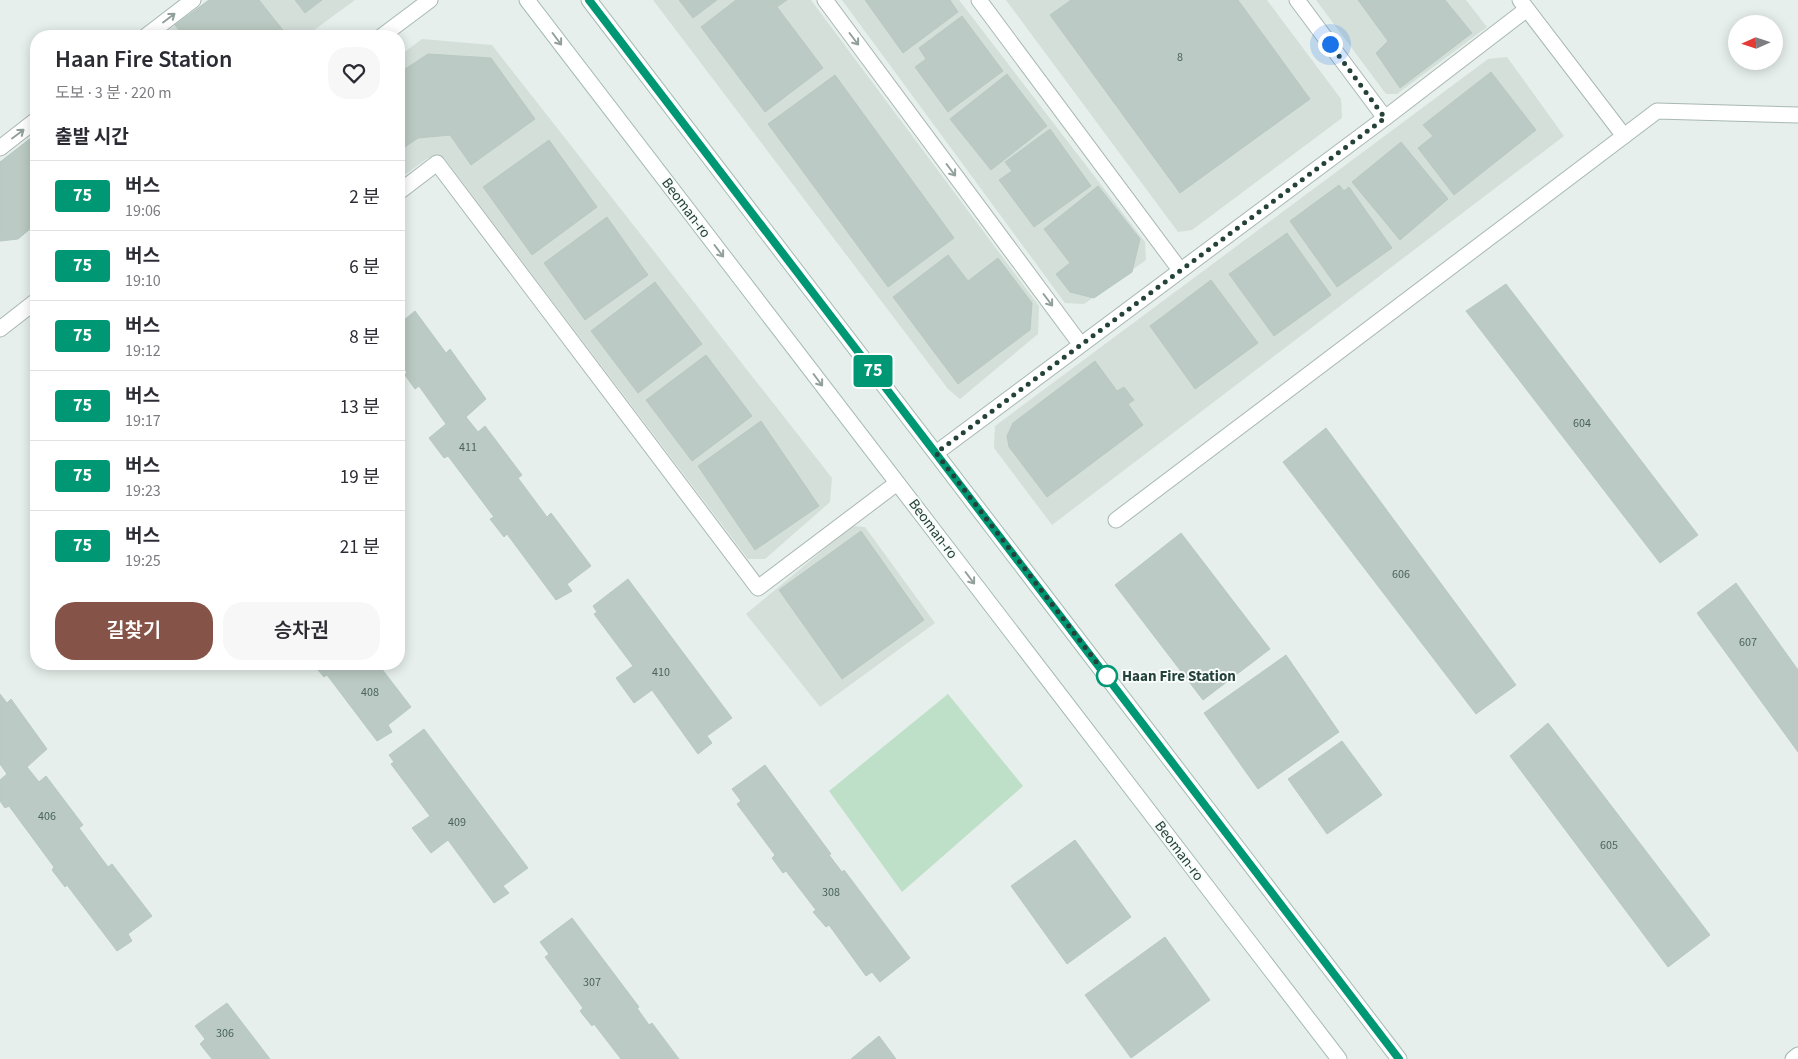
<!DOCTYPE html>
<html lang="ko">
<meta charset="utf-8">
<style>
:root{--surface:#fff;--page:#f7f7f7;--text:#2b2b33;--muted:#7c7c81;--line:#e1e1e2;--accent:#855347}
body{margin:0;font-family:"Source Sans 3","Noto Sans KR",sans-serif;background:var(--page);color:var(--text);height:100vh;display:flex;flex-direction:column;font-size:19px;white-space:nowrap}
*{box-sizing:border-box;margin:0}
p{font-size:16px;color:var(--muted)}
.icon{flex:none;width:28px;height:28px;fill:none;stroke:currentColor;stroke-width:2;stroke-linecap:round;stroke-linejoin:round}
.map{position:relative;flex:1;overflow:hidden}
.details{position:absolute;left:30px;top:30px;width:375px;height:640px;display:flex;flex-direction:column;background:var(--surface);border-radius:20px;box-shadow:0 2px 12px #0003}
.details>*{flex:none}
.badge{padding:0 10px;border-radius:4px;font-size:18px;line-height:32px}
.needle{width:32px;rotate:267deg}
.fabs{position:absolute;left:1728px;top:15px;display:grid;gap:10px}
.fabs a{display:grid;place-items:center;width:55px;height:55px;border-radius:50%;background:var(--surface);box-shadow:0 2px 12px #0003;font-size:25px}
.you{position:absolute;width:25px;height:25px;margin:-12px;border:4px solid #fff;border-radius:50%;background:#1a73e8;box-shadow:0 0 0 8px #1a73e833}
.map>.badge{position:absolute;translate:-50% -50%;box-shadow:0 0 0 2px #fff}
h2{padding:0 25px;font-size:19px;line-height:45px}
.round{display:grid;place-items:center;flex:none;width:52px;height:52px;border-radius:20px;background:var(--page)}
.summary{display:flex;align-items:center;justify-content:space-between;height:85px;padding:0 25px}
h1{font-size:24px;font-weight:600;line-height:38px}
.button{display:flex;gap:10px;margin-top:auto;padding:10px 25px}
.button a{flex:1;height:58px;border-radius:20px;background:var(--accent);color:#fff;font-size:20px;font-weight:600;line-height:58px;text-align:center}
.button a+a{background:var(--page);color:var(--text)}
ul{padding:0;list-style:none}
li{display:flex;align-items:center;gap:15px;height:70px;padding:0 25px;border-top:1px solid var(--line)}
li div{flex:1}
li b{display:block;font-size:19px}
li em{font-style:normal}
li .badge{min-width:55px;font-weight:700;text-align:center}
.map>svg:first-child{display:block}
</style>
<div class="map">
<svg width="1798" height="1059" viewBox="0 0 1798 1059">
<rect width="100%" height="100%" fill="#e6efeb"/>
<path fill="#d4dfda" d="M 208,0 L 355,0 L 306,36 L 161,36 Z
M 653,0 L 811,0 L 1039,306 L 1038,334 L 960,399 L 948,389 Z
M 842,0 L 959,0 L 1145,242 L 1146,260 L 1084,304 L 1065,303 Z
M 1006,0 L 1267,0 L 1341,99 L 1342,118 L 1192,230 L 1178,232 Z
M 1316,0 L 1466,0 L 1487,27 L 1397,94 L 1386,94 Z
M 422,39 L 492,45 L 832,478 L 830,502 L 765,559 L 748,559 L 444,158 L 428,158 L 399,179 L 399,56 Z
M 1507,57 L 1564,136 L 1052,525 L 994,448 L 995,426 L 1488,59 Z
M 852,526 L 865,527 L 935,623 L 820,707 L 746,614 Z"/>
<path fill="#bfe0c8" d="M 948,694 L 1023,786 L 902,892 L 829,791 Z"/>
<path fill="#bbcac4" stroke="#b8c9c2" d="M 209,0 L 259,0 L 286,34 L 284,36 L 184,36 L 175,25 Z
M 295,0 L 322,0 L 305,13 Z
M 679,0 L 717,0 L 693,18 Z
M 736,0 L 787,0 L 777,7 L 823,68 L 765,112 L 701,27 Z
M 865,0 L 950,0 L 958,12 L 903,53 Z
M 1071,0 L 1238,0 L 1310,99 L 1180,193 L 1050,15 Z
M 1358,0 L 1445,0 L 1472,33 L 1400,88 L 1376,53 L 1388,41 Z
M 962,16 L 1003,71 L 948,112 L 915,67 L 926,59 L 919,48 Z
M 428,54 L 491,58 L 535,119 L 471,165 L 450,135 L 418,138 L 399,151 L 399,73 Z
M 1491,72 L 1536,130 L 1454,195 L 1418,148 L 1433,136 L 1423,125 Z
M 1007,74 L 1047,126 L 991,170 L 950,119 Z
M 835,75 L 954,238 L 888,287 L 768,124 Z
M 1050,129 L 1091,186 L 1034,227 L 999,180 L 1012,171 L 1005,162 Z
M 36,134 L 36,224 L 18,239 L 0,241 L 0,162 Z
M 549,140 L 597,207 L 532,255 L 483,187 Z
M 1401,142 L 1448,199 L 1400,240 L 1352,182 Z
M 1339,185 L 1344,191 L 1349,187 L 1392,248 L 1337,287 L 1290,221 Z
M 1098,186 L 1140,239 L 1132,272 L 1094,298 L 1070,292 L 1056,274 L 1070,263 L 1044,229 Z
M 607,217 L 648,275 L 585,320 L 544,263 Z
M 1287,233 L 1331,295 L 1274,336 L 1229,274 Z
M 948,255 L 968,281 L 998,258 L 1032,303 L 1030,330 L 958,384 L 893,297 Z
M 1211,280 L 1258,343 L 1195,389 L 1150,326 Z
M 655,282 L 702,344 L 638,393 L 591,331 Z
M 1506,284 L 1698,535 L 1660,563 L 1466,311 Z
M 415,311 L 446,353 L 450,349 L 486,399 L 466,417 L 478,432 L 485,426 L 522,475 L 518,478 L 547,517 L 551,513 L 591,566 L 567,584 L 572,591 L 556,600 L 507,534 L 504,537 L 490,519 L 494,517 L 448,456 L 444,458 L 429,438 L 446,424 L 419,386 L 415,389 L 405,375 L 407,372 L 399,361 L 399,324 Z
M 706,355 L 752,416 L 692,461 L 646,400 Z
M 1095,361 L 1117,391 L 1124,387 L 1134,400 L 1128,404 L 1143,425 L 1047,497 L 1009,447 L 1007,436 L 1013,423 Z
M 761,421 L 819,506 L 755,550 L 698,466 Z
M 1326,428 L 1516,685 L 1476,714 L 1283,462 Z
M 861,531 L 924,620 L 842,679 L 779,590 Z
M 1181,533 L 1270,649 L 1203,700 L 1115,585 Z
M 628,579 L 732,718 L 707,736 L 712,743 L 698,754 L 652,690 L 634,703 L 616,678 L 633,666 L 594,614 L 597,612 L 593,606 Z
M 1736,583 L 1798,670 L 1798,752 L 1697,613 Z
M 1286,655 L 1339,732 L 1258,789 L 1204,713 Z
M 313,664 L 378,664 L 411,707 L 388,725 L 392,732 L 377,741 L 327,675 L 324,677 Z
M 0,694 L 7,703 L 11,699 L 47,749 L 27,767 L 39,782 L 46,776 L 83,825 L 79,828 L 108,867 L 112,864 L 152,916 L 128,934 L 132,941 L 117,951 L 67,885 L 65,887 L 52,870 L 54,867 L 9,806 L 5,808 L 0,801 L 0,780 L 7,774 L 0,764 Z
M 1548,723 L 1710,935 L 1668,967 L 1510,756 Z
M 424,729 L 528,868 L 503,886 L 509,893 L 494,903 L 448,840 L 431,853 L 412,828 L 430,816 L 391,764 L 394,762 L 389,755 Z
M 1342,741 L 1382,795 L 1327,834 L 1288,779 Z
M 765,765 L 831,854 L 829,855 L 842,872 L 844,870 L 910,958 L 880,982 L 872,972 L 866,976 L 829,925 L 826,927 L 813,912 L 816,910 L 786,871 L 783,873 L 772,858 L 775,855 L 737,804 L 741,801 L 732,789 Z
M 1075,840 L 1131,917 L 1067,964 L 1011,886 Z
M 572,918 L 639,1007 L 637,1008 L 649,1025 L 652,1023 L 679,1059 L 621,1059 L 594,1024 L 592,1026 L 580,1011 L 583,1008 L 545,957 L 549,954 L 540,942 Z
M 1165,937 L 1210,1000 L 1131,1058 L 1085,995 Z
M 227,1003 L 270,1059 L 212,1059 L 200,1044 L 205,1039 L 195,1026 Z
M 879,1036 L 896,1059 L 851,1059 Z"/>
<g fill="none" stroke-linecap="round" stroke-linejoin="round">
<g stroke="#a8b8b2" stroke-width="17">
<path id="service" d="M 825,0 L 1081,345
M 979,0 L 1180,270
M 146,36 L 193,0
M 0,148 L 36,120
M 399,192 L 437,163 L 758,588 L 897,483
M 936,453 L 1385,118 L 1297,0
M 1116,520 L 1657,111 L 1798,115"/>
</g>
<g stroke="#a8b8b2" stroke-width="17">
<path id="minor" d="M 1520,0 L 1624,136
M 1385,118 L 1527,9"/>
</g>
<g stroke="#a8b8b2" stroke-width="17">
<path id="tertiary" d="M 382,36 L 430,0
M 0,329 L 36,301"/>
</g>
<g stroke="#a4bbb3" stroke-width="17">
<path id="secondary" d="M 527,0 L 1339,1059
M 589,0 L 1399,1059
M 1793,1059 L 1798,1055"/>
</g>
<use href="#service" stroke="#fff" stroke-width="15"/>
<use href="#minor" stroke="#fff" stroke-width="15"/>
<use href="#tertiary" stroke="#fff" stroke-width="15"/>
<use href="#secondary" stroke="#fff" stroke-width="15"/>
</g>
<defs><path id="oneway-shaft" d="M-6 0H5M1.5-3L5.5 0L1.5 3" fill="none" stroke-width="1.6" stroke-linecap="round" stroke-linejoin="round" transform="scale(1.25)"/></defs>
<g stroke="#92a09c">
<use href="#oneway-shaft" transform="translate(169 18) rotate(-37)"/>
<use href="#oneway-shaft" transform="translate(557 39) rotate(53)"/>
<use href="#oneway-shaft" transform="translate(854 39) rotate(53)"/>
<use href="#oneway-shaft" transform="translate(18 134) rotate(-37)"/>
<use href="#oneway-shaft" transform="translate(951 170) rotate(53)"/>
<use href="#oneway-shaft" transform="translate(719 251) rotate(53)"/>
<use href="#oneway-shaft" transform="translate(1048 300) rotate(53)"/>
<use href="#oneway-shaft" transform="translate(818 380) rotate(53)"/>
<use href="#oneway-shaft" transform="translate(970 578) rotate(53)"/>
</g>
<g fill="none" stroke-linecap="round" stroke-linejoin="round">
<g stroke="#fff" stroke-width="11">
<path id="line" d="M 589,0 L 1399,1059"/>
</g>
<use href="#line" stroke="#009775" stroke-width="8"/>
<path stroke="#24423a" stroke-width="5" stroke-dasharray="0 9" d="M 1107,676 L 936,453 L 1385,118 L 1330,44"/>
</g>
<circle fill="#fff" stroke="#009775" stroke-width="2.5" cx="1107" cy="676" r="10"/>
<g text-anchor="middle" dominant-baseline="central" stroke-width="4" stroke-linejoin="round" paint-order="stroke">
<g font-size="12" fill="#4a645c">
<text x="1180" y="57">8</text>
<text x="1582" y="423">604</text>
<text x="468" y="447">411</text>
<text x="1401" y="574">606</text>
<text x="1748" y="642">607</text>
<text x="661" y="672">410</text>
<text x="370" y="692">408</text>
<text x="47" y="816">406</text>
<text x="457" y="822">409</text>
<text x="1609" y="845">605</text>
<text x="831" y="892">308</text>
<text x="592" y="982">307</text>
<text x="225" y="1033">306</text>
</g>
<g font-size="15" fill="#24423a" stroke="#f7fbf9">
<text transform="translate(686 208) rotate(53)">Beoman-ro</text>
<text transform="translate(933 529) rotate(53)">Beoman-ro</text>
<text transform="translate(1179 851) rotate(53)">Beoman-ro</text>
</g>
<g font-size="15" font-weight="bold" fill="#24423a" stroke="#f7fbf9" text-anchor="start">
<text x="1122" y="676">Haan Fire Station</text>
</g>
</g>
</svg>
<div class="fabs">
<a><svg class="needle" viewBox="-14 -14 28 28"><path d="M0-13l5 13h-10z" fill="#e53935"/><path d="M0 13l5-13h-10z" fill="#7c7c81"/></svg></a>
</div>
<div class="you" style="left:1330px;top:44px"></div>
<b class="badge" style="left:873px;top:371px;background:#009775;color:#fff">75</b>
<section class="details">
<div class="summary"><div><h1>Haan Fire Station</h1><p>도보 · 3 분 · 220 m</p></div><a class="round"><svg class="icon" aria-label="heart" viewBox="0 0 24 24"><path d="M12 20l-8-8c-3-5 5-10 8-4 3-6 11-1 8 4z"/></svg></a></div>
<h2>출발 시간</h2>
<ul>
<li><span class="badge" style="background:#009775;color:#fff">75</span><div><b>버스</b><p>19:06</p></div><em>2 분</em></li>
<li><span class="badge" style="background:#009775;color:#fff">75</span><div><b>버스</b><p>19:10</p></div><em>6 분</em></li>
<li><span class="badge" style="background:#009775;color:#fff">75</span><div><b>버스</b><p>19:12</p></div><em>8 분</em></li>
<li><span class="badge" style="background:#009775;color:#fff">75</span><div><b>버스</b><p>19:17</p></div><em>13 분</em></li>
<li><span class="badge" style="background:#009775;color:#fff">75</span><div><b>버스</b><p>19:23</p></div><em>19 분</em></li>
<li><span class="badge" style="background:#009775;color:#fff">75</span><div><b>버스</b><p>19:25</p></div><em>21 분</em></li>
</ul>
<div class="button"><a>길찾기</a><a>승차권</a></div>
</section>
</div>
